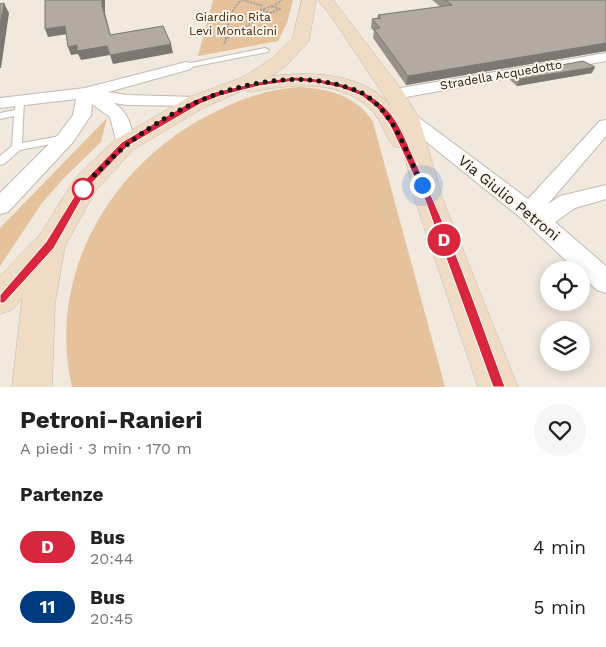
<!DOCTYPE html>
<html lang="it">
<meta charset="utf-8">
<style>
:root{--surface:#fff;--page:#f6f6f6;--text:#222;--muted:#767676}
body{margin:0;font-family:"Work Sans",sans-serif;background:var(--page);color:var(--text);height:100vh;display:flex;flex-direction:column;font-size:19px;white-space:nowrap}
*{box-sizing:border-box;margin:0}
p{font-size:16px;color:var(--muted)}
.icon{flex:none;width:28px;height:28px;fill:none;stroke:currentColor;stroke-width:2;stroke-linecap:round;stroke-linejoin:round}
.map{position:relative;height:387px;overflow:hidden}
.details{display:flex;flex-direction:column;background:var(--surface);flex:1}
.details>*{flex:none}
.badge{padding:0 10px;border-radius:16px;font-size:18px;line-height:32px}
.tools{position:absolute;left:540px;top:261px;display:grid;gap:10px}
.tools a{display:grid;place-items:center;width:50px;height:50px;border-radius:50%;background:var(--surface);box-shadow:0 2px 12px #0003;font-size:25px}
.you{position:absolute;width:25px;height:25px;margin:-12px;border:4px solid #fff;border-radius:50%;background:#1a73e8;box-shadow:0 0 0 8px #1a73e833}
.map>.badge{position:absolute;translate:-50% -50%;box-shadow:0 0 0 2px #fff}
h2{padding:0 20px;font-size:19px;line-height:45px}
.round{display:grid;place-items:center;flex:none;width:52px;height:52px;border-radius:26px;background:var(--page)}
.headline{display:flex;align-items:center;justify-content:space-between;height:85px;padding:0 20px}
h1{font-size:24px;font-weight:700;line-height:38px}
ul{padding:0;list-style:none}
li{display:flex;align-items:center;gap:15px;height:60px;padding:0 20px}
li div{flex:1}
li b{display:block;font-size:19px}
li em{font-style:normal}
li .badge{min-width:55px;font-weight:700;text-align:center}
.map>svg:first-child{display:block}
</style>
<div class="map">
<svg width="606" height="387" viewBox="0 0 606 387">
<rect width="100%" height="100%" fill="#f1e8de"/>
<path fill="#e5c29c" d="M 213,0 L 293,0 L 287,23 L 278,41 L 198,56 Z
M 301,87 C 329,89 357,96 373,122 L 445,387 L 72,387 C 45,270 116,157 221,109 C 246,97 273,88 301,87 Z
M 107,118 L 101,142 L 63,179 L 42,203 L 0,266 L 0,228 Z"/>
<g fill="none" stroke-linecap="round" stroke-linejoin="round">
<g stroke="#c3bab1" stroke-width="2">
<path id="lane" d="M 265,48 L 269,50 L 268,52 L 186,68 L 182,66 L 186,64 Z
M 20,97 L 24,100 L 22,143 L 66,135 L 71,138 L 66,141 L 20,150 L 4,164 L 0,165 L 0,156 L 12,146 L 14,116 L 0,119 L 0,113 L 15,110 L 16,100 Z"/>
</g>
<g stroke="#c3bab1" stroke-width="2">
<path id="street" d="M 606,53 L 606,61 L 395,99 L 387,94 L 395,89 Z
M 186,62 L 191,63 L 193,66 L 191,69 L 108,92 L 127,95 L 197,97 L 203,98 L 205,102 L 203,106 L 127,105 L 114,103 C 129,113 132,127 134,144 L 132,148 L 118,148 L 110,117 L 92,104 L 91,115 L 73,142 L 8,212 L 0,214 L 0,193 L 59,134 L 73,115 L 76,99 L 0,108 L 0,98 L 85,88 Z
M 408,113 L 414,114 L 528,199 L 600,121 L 606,120 L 606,136 L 548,204 L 560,196 L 606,185 L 606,199 L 575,208 L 555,222 L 606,266 L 606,293 L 597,290 L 581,275 L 581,270 L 576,270 L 521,218 L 402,122 L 399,118 L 402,114 Z"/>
</g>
<g stroke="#c3bab1" stroke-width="1">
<path id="secondary" d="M 302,0 L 316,0 L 309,41 L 285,67 L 271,76 C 310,71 360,73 389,103 L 333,19 L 318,0 L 333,0 L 402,90 L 419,118 L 443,200 L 518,387 L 478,387 L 415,200 L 403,148 L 393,146 C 385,136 382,123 374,113 C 345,78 290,84 251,92 L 244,90 L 205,107 L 134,149 L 96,190 L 65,246 L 55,303 L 52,387 L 12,387 L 22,299 L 12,310 L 0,314 L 0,276 L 39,236 L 76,177 L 116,139 L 189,97 L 243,77 L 271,59 L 292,39 Z"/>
</g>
<path stroke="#aca59d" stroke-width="2" stroke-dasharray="2.5 1" stroke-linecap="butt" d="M 243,0 L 263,6
M 275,5 L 282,0
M 272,6 L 280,9 L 270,13 L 261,10 Z
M 226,39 C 227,25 230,9 242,0
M 224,44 L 226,39 L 267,13"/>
<use href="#lane" fill="#fff" fill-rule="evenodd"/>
<use href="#street" fill="#fff" fill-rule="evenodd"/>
<use href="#secondary" fill="#f0dcc5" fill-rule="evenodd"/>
</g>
<path fill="#9a928a" d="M 432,0 L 606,0 L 606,51 L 406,85 L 373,38 L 374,31 L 371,28 L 372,19 L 377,19 L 378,15 L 441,7 Z
M 592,73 L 517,86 L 510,80 L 513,74 Z"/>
<path fill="#7d7771" d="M 102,0 L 105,0 L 105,13 L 113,43 L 102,6 Z
M 4,3 L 9,13 L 1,68 L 0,68 L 0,26 Z
M 65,26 L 68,34 L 48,37 L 45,29 Z
M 606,43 L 606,51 L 406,85 L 408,76 Z
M 171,44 L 173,53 L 113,64 L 110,55 Z
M 77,45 L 107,46 L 110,55 L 81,60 L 78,54 L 71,55 L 68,47 Z
M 595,67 L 592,73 L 517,86 L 520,79 Z"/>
<path fill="#b3aaa1" stroke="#7d7771" d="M 45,0 L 102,0 L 102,6 L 110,35 L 163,26 L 171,44 L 110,55 L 107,46 L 77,51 L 77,45 L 68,47 L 65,26 L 45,29 Z
M 445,0 L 606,0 L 606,43 L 408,76 L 374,29 L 380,28 L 372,19 L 381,18 L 378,15 L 452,5 Z
M 4,3 L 0,26 L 0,4 Z
M 583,61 L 595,67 L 520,79 L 513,74 Z"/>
<path fill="#d7263d" stroke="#fff" d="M 295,77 C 325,79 356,83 380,103 C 398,117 406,141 415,161 C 451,234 477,311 505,387 L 493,387 L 425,200 L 390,125 L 377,108 L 362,96 L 341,88 L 318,83 L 295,81 L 259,86 L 220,96 L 200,104 L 128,146 L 89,186 L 54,248 L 4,303 L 0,303 L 0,295 L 46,242 L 83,182 L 122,142 L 194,100 L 215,92 L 258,82 Z"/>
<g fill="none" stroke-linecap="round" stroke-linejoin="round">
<path stroke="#1a1713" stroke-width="5" stroke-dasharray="0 9" d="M 83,189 C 89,179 98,172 106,164 C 159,109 254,67 331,83 C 343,86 357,89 367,96 C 396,117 407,154 422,185"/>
</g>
<circle fill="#fff" stroke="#d7263d" stroke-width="2.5" cx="83" cy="189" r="10"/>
<g text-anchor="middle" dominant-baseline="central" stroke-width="4" stroke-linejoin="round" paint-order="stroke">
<g font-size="12" fill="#3b2509" stroke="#fff5eb">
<text x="233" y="17">Giardino Rita<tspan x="233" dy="14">Levi Montalcini</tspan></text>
</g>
<g font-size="12" fill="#1a1713" stroke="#fff5eb">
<text transform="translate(501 75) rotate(-10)">Stradella Acquedotto</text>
</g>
<g font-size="15" fill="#1a1713" stroke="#fff5eb">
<text transform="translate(509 198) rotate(39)">Via Giulio Petroni</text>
</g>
</g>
</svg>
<div class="tools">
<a><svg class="icon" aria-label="locate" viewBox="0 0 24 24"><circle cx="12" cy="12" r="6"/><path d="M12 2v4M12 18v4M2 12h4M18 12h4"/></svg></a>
<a><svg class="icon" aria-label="layers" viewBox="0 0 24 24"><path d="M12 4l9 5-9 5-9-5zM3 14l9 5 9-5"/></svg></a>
</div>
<div class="you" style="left:422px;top:185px"></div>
<b class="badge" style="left:444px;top:240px;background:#d7263d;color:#fff">D</b>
</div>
<section class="details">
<div class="headline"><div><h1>Petroni-Ranieri</h1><p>A piedi · 3 min · 170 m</p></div><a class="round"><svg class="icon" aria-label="heart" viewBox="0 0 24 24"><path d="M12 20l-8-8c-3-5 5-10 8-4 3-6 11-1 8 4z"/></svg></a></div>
<h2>Partenze</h2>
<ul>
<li><span class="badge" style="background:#d7263d;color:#fff">D</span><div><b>Bus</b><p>20:44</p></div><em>4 min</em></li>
<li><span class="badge" style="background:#003b80;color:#fff">11</span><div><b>Bus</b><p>20:45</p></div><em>5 min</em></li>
</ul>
</section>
